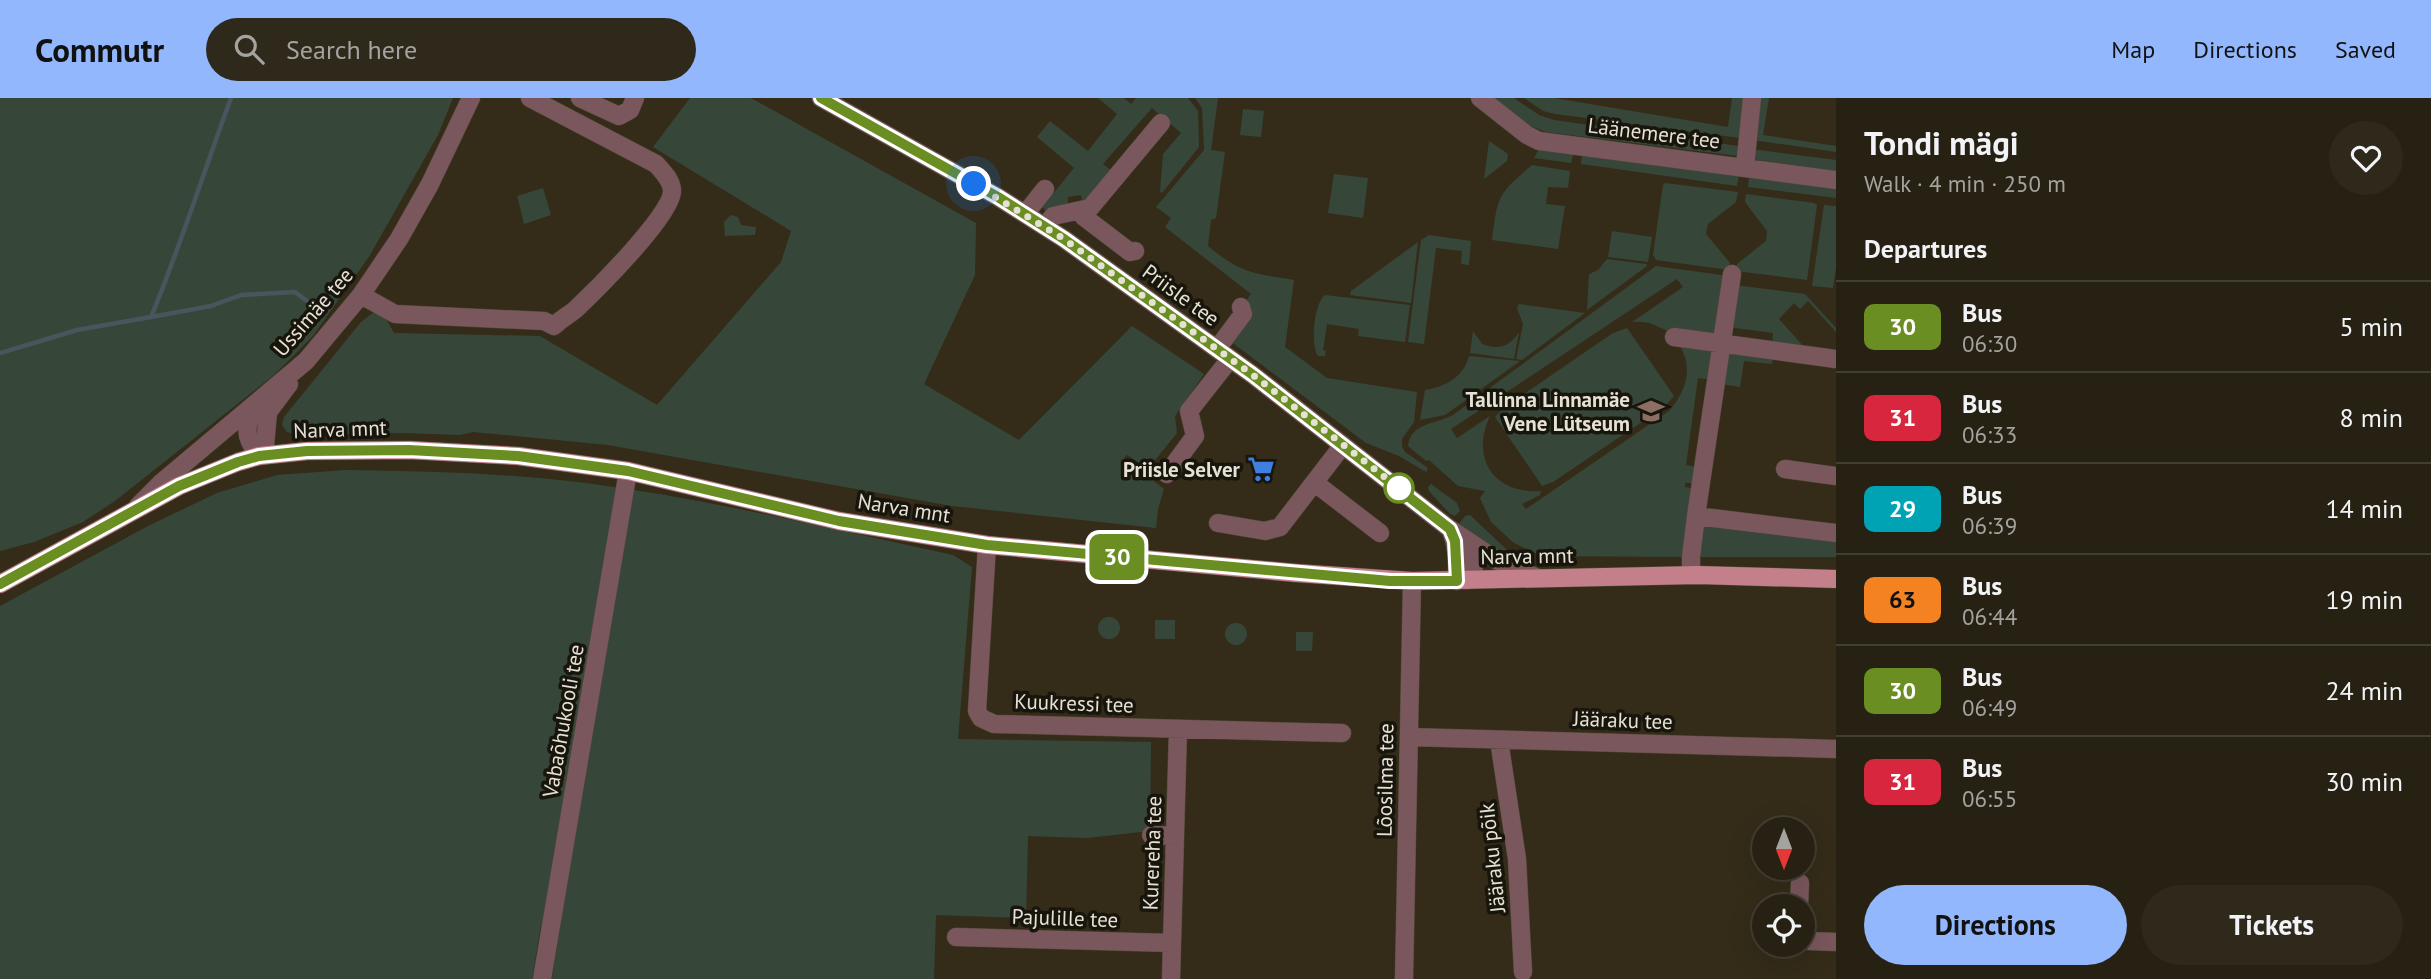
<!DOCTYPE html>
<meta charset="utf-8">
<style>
:root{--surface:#272113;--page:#2f291c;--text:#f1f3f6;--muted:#a4a3a0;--line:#433e33;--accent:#92b7fd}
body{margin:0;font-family:"PT Sans",sans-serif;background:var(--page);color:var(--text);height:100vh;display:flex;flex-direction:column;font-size:26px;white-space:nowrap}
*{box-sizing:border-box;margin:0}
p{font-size:23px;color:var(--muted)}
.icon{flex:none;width:38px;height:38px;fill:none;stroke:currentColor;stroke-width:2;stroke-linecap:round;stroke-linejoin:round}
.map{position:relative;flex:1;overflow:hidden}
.sheet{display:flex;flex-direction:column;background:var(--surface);width:595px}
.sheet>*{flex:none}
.badge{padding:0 14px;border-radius:10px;font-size:24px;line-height:46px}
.needle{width:46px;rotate:180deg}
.controls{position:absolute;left:1752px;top:719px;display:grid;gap:14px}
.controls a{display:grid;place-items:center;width:63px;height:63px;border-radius:50%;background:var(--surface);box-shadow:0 7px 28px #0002,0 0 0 2px var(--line);font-size:35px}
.you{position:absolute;width:35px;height:35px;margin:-18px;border:5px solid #fff;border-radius:50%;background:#1a73e8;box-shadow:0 0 0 10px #1a73e833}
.map>.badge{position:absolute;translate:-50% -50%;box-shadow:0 0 0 4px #fff}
h2{padding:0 28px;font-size:26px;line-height:63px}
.round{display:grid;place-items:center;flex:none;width:74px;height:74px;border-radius:37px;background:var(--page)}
.overview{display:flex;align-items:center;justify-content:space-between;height:119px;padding:0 28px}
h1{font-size:33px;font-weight:700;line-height:52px}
.primary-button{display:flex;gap:14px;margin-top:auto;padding:14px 28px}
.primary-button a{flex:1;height:80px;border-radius:42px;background:var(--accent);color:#111;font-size:28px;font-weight:700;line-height:80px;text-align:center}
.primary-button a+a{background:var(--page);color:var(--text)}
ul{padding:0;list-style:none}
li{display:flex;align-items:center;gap:21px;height:91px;padding:0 28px;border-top:2px solid var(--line)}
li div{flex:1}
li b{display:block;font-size:26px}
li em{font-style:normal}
li .badge{min-width:77px;font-weight:700;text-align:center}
header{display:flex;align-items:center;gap:42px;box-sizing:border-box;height:98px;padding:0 35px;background:var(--accent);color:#111}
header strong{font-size:33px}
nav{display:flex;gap:38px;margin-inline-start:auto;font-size:24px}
.search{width:490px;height:63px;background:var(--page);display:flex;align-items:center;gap:18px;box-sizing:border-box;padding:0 24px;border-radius:38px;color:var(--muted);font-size:26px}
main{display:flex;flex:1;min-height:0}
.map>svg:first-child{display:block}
</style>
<header>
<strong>Commutr</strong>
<div class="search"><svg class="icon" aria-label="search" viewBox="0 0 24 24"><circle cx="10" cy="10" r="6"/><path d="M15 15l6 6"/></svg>Search here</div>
<nav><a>Map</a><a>Directions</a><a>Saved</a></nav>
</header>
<main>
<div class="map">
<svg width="1836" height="881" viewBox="0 0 1836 881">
<rect width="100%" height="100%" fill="#342c19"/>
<path fill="#36473a" d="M 0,0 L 453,0 L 438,37 L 370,157 L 313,238 L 274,277 L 115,403 L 83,424 L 34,444 L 0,453 Z
M 690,0 L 751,0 L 976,125 L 975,177 L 924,286 L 1019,342 L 1132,228 L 1204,276 L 1175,318 L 1177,335 L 1148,371 L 1127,357 L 1124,360 L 1164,391 L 1158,411 L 1156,430 L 952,408 L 608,347 L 473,334 L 460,337 L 405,335 L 299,337 L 287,334 L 282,327 L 284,319 L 361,224 L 374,214 L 385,219 L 394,235 L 540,238 L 657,307 L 781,164 L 791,133 L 653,49 Z
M 1098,0 L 1124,0 L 1131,6 L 1136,0 L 1188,0 L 1198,13 L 1199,49 L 1162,95 L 1160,94 L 1163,56 L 1181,35 L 1152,10 L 1103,66 L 1112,73 L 1083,107 L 1081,97 L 1068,99 L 1068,108 L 1048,114 L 1039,107 L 1052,97 L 1074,70 L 1037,39 L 1050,23 L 1088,53 L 1117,16 Z
M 1195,0 L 1218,0 L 1211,52 L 1225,54 L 1216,120 L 1211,122 L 1208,148 C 1242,176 1252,175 1294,182 L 1285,249 L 1327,280 L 1417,294 L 1414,324 L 1402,341 L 1402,348 L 1405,354 L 1428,370 L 1426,374 L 1399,358 L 1366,345 L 1230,243 L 1246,203 L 1251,196 L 1165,129 L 1171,120 L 1156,109 L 1204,52 L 1202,10 Z
M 1488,0 L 1514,0 L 1539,17 L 1554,22 L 1739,48 L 1738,58 L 1546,34 L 1520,24 Z
M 1524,0 L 1554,0 L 1728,29 L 1732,0 L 1745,0 L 1740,40 L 1555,16 L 1543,13 Z
M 1758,0 L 1769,0 L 1763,37 L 1836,48 L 1836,54 L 1753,42 Z
M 1243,11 L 1264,13 L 1261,39 L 1240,37 Z
M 1489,43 L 1508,56 L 1507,63 L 1484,81 Z
M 1539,51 L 1569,51 L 1573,57 L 1571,65 L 1534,60 Z
M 1752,51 L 1836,62 L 1836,73 L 1751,61 Z
M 1587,55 L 1739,76 L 1737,88 L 1581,66 L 1582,58 Z
M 1532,67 L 1570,73 L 1568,90 L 1548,89 L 1546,106 L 1565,108 L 1558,151 L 1492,142 C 1498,97 1497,97 1532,67 Z
M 1334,76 L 1368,80 L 1363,120 L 1328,115 Z
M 1749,77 L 1836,88 L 1836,100 L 1748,89 Z
M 1665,85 L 1738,94 L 1736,104 L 1708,126 L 1706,136 L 1730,165 L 1729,172 L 1656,162 L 1653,157 L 1663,87 Z
M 543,90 L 551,117 L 524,126 L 517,98 Z
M 1746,96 L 1814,105 L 1817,107 L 1807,182 L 1736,173 L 1737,166 L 1766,143 L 1767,133 L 1745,104 Z
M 1824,107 L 1836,108 L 1836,170 L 1833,190 L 1812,188 Z
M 731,117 L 738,119 L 741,127 L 756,129 L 755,137 L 725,138 L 724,124 Z
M 1612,133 L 1652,139 L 1648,164 L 1608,159 Z
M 1429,137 L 1471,143 L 1469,167 L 1461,166 L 1462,153 L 1436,150 L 1424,246 L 1408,244 L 1421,142 Z
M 1418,144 L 1411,205 L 1350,197 L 1351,193 Z
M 1607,161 L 1646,166 L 1647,168 L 1587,212 L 1589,176 L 1598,172 Z
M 1656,168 L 1729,178 L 1720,241 C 1705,239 1684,240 1670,234 C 1653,227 1651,223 1632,224 L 1683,189 L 1677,181 L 1451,331 L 1457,340 L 1490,318 C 1470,361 1494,396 1541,393 L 1540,397 L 1522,406 L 1526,411 L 1669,313 C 1687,293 1695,266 1676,243 L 1719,248 L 1714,282 L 1698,280 L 1686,367 L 1699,369 L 1698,381 L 1692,385 L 1685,385 L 1685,389 L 1696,391 L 1687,459 L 1542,458 L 1514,445 L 1491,424 L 1480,400 L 1485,393 L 1458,388 L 1429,362 L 1426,363 L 1408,348 C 1410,325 1436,326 1453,317 Z
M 1735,187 L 1805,196 L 1836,230 L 1836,234 L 1808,203 L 1800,211 L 1794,205 L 1779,221 L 1805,250 L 1772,247 L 1773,235 L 1728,229 Z
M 1325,197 L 1410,207 L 1405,244 L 1358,238 L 1359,231 L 1327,226 L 1323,252 L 1326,253 L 1325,258 L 1318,258 C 1310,247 1314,205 1325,197 Z
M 1519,206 L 1585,215 L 1522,262 L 1516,261 L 1523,226 L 1517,210 Z
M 1627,230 L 1674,298 L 1664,309 L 1553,384 L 1542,388 L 1495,319 L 1505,309 L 1613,235 Z
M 1473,233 L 1482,246 C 1498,252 1510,249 1519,234 L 1514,261 L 1470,255 Z
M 1733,250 L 1774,256 L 1772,266 L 1744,263 L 1740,289 L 1720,286 L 1724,259 Z
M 1469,258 L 1520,263 L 1445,317 L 1420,322 L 1425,292 C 1445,289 1464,279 1469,258 Z
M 346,372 C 426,373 507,375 586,385 C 709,401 831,431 953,457 L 972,469 L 958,641 L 1151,644 L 1150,733 L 1087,740 L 1028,738 L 1026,820 L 936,817 L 934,881 L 552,881 L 560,829 L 541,827 L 532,881 L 0,881 L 0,508 L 148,428 L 217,395 L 277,377 Z
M 1431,386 L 1457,405 L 1460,413 L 1455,418 L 1450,416 L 1429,393 L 1428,389 Z
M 1470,417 L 1507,452 L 1531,465 L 1531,468 L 1516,464 L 1458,427 L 1465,418 Z
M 1708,421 L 1836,438 L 1836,459 L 1695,459 L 1699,428 Z
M1098 530a11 11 0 1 1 22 0a11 11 0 1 1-22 0Z
M 1155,522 L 1175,522 L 1175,541 L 1155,541 Z
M1225 536a11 11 0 1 1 22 0a11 11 0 1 1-22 0Z
M 1296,534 L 1313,534 L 1312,553 L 1296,553 Z"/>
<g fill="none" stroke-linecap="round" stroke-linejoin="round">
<path stroke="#49555d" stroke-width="4.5" d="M 151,219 L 211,208 L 241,197 L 295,194 L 307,203
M 0,255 L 77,232 L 151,219 C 181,147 204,73 231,0"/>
<g stroke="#504937" stroke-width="19">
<path id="minor" d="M 580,0 L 619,18 L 630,12 L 635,0
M 821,0 L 998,99 L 1064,141 L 1253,277 L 1450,431 C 1458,448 1457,464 1457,483
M 1480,0 L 1527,37 L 1539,43 L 1836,82
M 1745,69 L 1752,0
M 1081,114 L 1084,119 L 1130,154 L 1135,153
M 1025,116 L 1045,91
M 1045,129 L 1053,118 L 1090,110 L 1161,25
M 361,197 L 395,216 L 544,223 L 554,228 C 561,221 569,217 576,211 C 594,194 673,116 672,93 C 672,82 662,73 656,66 L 530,0
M 1674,239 L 1836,261
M 1217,251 L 1243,216 L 1241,209
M 259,305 C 244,326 243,338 259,358 L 265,348 L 268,314 L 289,286
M 1785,371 L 1836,378
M 1167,376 L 1195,338 L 1189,313 L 1230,261
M 1315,385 L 1380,435
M 138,408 L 161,385 L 306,263 L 361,197 L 399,141 L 430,86 L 471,0
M 1696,418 L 1836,435
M 1218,425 L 1265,433 L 1280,429 L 1343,347
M 1450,431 L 1498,463 L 1538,480
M 987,447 L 977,613 L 981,620 L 994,626 L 1342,635
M 1691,477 L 1691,459 L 1696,418 L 1732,176
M 1467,482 L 1475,466 L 1471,446
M 1409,639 L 1836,651
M 1499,642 L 1517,761 L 1523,874
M 1151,737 L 1175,738
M 1799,808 L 1800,785
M 1802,835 L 1809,843 L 1836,844
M 956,839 L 1172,845
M 542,881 L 628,373
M 1171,881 L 1178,631
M 1404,881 L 1412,483"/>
</g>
<g stroke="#504937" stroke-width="19">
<path id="major" d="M 0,486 L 179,388 L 238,364 L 259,358 L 307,353 L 409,352 L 518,358 L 628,373 L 839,423 L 987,447 L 1296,475 L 1412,483 L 1698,477 L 1836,481"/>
</g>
<use href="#minor" stroke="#79575c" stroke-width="18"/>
<use href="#major" stroke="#c4808a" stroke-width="18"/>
</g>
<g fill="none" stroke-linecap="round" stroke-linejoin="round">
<g stroke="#fff" stroke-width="16">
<path id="line" d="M 0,486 L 179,388 L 238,364 L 259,358 L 307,353 L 409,352 L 518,358 L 628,373 L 839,423 L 987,447 L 1390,483 L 1457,483 L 1455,443 L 1450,431 L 1253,277 L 1064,141 L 998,99 L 821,0"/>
</g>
<use href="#line" stroke="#6b8e23" stroke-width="10"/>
<path stroke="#e6e1d5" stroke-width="7" stroke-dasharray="0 12.6" d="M 974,86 L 1064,141 L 1253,277 L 1399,390"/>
</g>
<defs>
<g id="school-bare" transform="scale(2.1)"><path d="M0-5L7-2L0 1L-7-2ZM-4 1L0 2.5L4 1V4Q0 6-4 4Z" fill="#8d6e63" stroke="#18150d" stroke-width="2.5" paint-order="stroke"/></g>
<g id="supermarket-bare" transform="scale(2.1)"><path d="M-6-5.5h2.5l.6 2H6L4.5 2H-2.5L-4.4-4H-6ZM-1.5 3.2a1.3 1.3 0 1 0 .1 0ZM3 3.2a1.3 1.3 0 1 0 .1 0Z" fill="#3f7fe0" stroke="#18150d" stroke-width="2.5" paint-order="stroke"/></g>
</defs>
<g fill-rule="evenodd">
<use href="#school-bare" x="1651" y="313"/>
<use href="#supermarket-bare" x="1261" y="371"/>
</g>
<circle fill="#fff" stroke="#6b8e23" stroke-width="3.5" cx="1399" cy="390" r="14"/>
<g text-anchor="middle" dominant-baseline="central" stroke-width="7" stroke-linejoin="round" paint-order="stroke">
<g font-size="21" fill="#e6e1d5" stroke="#18150d">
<text transform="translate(1654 35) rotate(7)">Läänemere tee</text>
<text transform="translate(1181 197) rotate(36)">Priisle tee</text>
<text transform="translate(313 214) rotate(-49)">Ussimäe tee</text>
<text transform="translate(340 331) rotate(-2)">Narva mnt</text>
<text transform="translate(904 410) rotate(9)">Narva mnt</text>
<text transform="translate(1527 458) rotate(-1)">Narva mnt</text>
<text transform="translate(1074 605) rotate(2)">Kuukressi tee</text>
<text transform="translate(1623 622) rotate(2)">Jääraku tee</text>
<text transform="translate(563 623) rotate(-80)">Vabaõhukooli tee</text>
<text transform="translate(1385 682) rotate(-89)">Lõosilma tee</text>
<text transform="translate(1152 755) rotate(-88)">Kurereha tee</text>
<text transform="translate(1492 760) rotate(-96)">Jääraku põik</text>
<text transform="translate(1065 820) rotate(2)">Pajulille tee</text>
</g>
<g font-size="21" font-weight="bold" fill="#e6e1d5" stroke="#18150d" text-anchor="end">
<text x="1630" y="301">Tallinna Linnamäe<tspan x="1630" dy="24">Vene Lütseum</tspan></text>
<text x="1240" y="371">Priisle Selver</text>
</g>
</g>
</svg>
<div class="controls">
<a><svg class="needle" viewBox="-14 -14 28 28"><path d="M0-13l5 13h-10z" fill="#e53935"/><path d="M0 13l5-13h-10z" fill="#a4a3a0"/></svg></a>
<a><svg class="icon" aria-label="locate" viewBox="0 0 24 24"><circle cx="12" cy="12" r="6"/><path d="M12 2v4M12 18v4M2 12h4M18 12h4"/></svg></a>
</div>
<div class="you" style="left:974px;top:86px"></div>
<b class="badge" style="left:1117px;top:459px;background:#6b8e23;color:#fff">30</b>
</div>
<section class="sheet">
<div class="overview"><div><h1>Tondi mägi</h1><p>Walk · 4 min · 250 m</p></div><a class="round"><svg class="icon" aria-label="heart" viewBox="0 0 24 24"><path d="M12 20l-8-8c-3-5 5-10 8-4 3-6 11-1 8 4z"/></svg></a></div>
<h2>Departures</h2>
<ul>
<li><span class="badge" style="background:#6b8e23;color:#fff">30</span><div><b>Bus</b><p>06:30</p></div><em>5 min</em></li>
<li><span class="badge" style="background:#d7263d;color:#fff">31</span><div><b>Bus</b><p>06:33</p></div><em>8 min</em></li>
<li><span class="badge" style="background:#00a3b4;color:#fff">29</span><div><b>Bus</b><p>06:39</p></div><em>14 min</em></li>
<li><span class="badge" style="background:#f58220;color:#111">63</span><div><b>Bus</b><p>06:44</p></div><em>19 min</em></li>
<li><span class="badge" style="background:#6b8e23;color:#fff">30</span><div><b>Bus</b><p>06:49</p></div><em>24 min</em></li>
<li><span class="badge" style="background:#d7263d;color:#fff">31</span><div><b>Bus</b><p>06:55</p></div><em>30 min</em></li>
</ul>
<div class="primary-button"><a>Directions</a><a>Tickets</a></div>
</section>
</main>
